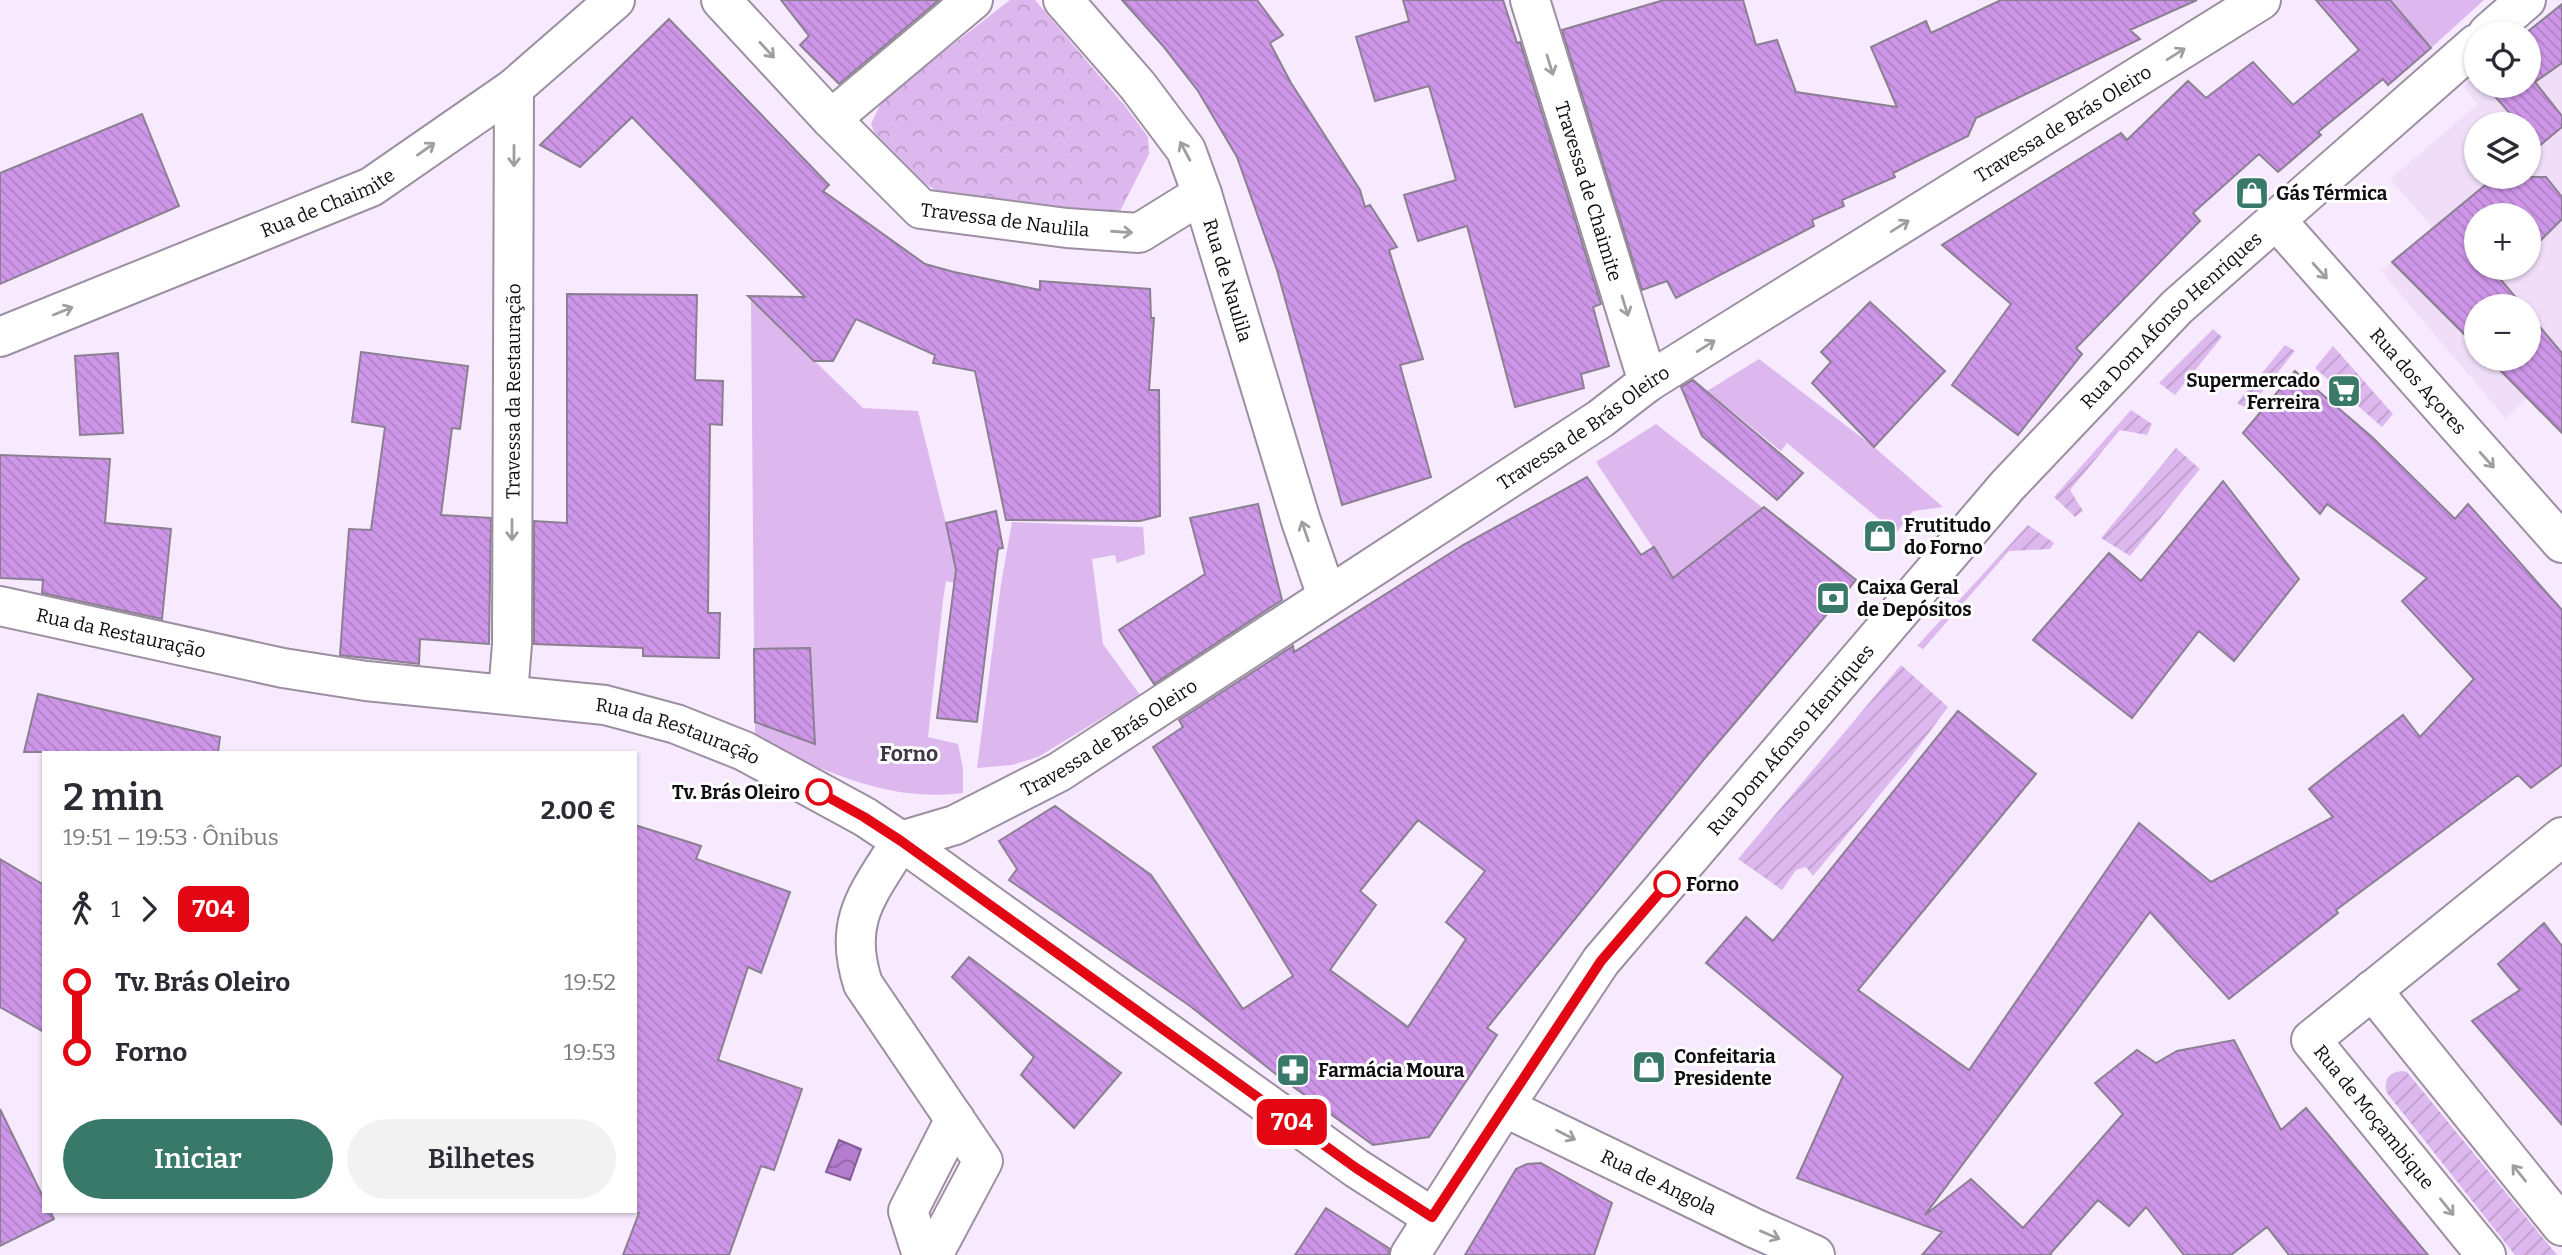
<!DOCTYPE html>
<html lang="pt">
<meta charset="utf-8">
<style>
:root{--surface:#fff;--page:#f2f2f3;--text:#2b2b33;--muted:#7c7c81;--accent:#387969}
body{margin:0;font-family:Bitter,serif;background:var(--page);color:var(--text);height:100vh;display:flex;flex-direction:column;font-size:26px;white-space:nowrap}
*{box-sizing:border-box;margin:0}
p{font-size:23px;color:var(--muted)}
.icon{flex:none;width:38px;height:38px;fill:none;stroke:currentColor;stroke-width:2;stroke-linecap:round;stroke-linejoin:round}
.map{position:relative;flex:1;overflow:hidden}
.drawer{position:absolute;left:42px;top:751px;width:595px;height:462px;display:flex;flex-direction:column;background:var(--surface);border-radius:0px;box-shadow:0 2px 5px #0004}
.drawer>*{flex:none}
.badge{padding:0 14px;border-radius:10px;font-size:24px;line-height:46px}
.buttons{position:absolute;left:2464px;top:21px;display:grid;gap:14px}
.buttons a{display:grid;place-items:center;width:77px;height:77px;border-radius:50%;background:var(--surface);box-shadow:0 2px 5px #0004;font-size:35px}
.map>.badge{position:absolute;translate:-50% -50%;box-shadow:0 0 0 4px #fff}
.legs{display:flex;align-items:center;gap:10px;height:77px;padding:0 21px;font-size:23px}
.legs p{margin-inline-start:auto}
.overview{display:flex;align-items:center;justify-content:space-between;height:119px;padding:0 21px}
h1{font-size:38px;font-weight:600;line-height:52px}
.cta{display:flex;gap:14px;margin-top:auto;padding:14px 21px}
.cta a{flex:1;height:80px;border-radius:42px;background:var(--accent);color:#fff;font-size:28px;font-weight:600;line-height:80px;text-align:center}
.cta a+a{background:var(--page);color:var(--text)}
ul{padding:0 21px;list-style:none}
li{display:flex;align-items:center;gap:24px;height:70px;font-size:26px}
li i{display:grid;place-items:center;width:10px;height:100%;margin:0 9px;background:currentColor}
li i::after{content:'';width:18px;height:18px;margin:-9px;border:5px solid;border-radius:50%;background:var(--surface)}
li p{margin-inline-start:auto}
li:first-child i{background:linear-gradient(#0000 50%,currentColor 0)}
li:last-child i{background:linear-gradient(currentColor 50%,#0000 0)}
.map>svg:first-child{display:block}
</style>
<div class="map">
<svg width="2562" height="1255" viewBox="0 0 2562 1255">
<defs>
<pattern id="park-crowns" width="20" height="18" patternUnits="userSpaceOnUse" patternTransform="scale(1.75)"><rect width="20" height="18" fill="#dcb8ee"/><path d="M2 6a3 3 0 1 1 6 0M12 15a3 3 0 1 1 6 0" fill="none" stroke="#bc9dcb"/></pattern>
<pattern id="garden-furrows" width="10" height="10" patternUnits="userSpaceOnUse" patternTransform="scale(1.75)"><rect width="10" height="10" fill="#dcb8ee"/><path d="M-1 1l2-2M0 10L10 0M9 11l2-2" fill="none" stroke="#bc9dcb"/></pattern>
<pattern id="water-waves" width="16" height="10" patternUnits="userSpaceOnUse" patternTransform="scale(1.75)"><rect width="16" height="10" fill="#b47dce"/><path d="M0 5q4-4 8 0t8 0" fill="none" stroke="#9165a6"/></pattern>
<pattern id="building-back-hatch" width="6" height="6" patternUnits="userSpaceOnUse" patternTransform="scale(1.75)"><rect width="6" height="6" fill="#ce96e8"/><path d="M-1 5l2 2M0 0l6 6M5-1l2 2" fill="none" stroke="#b080c6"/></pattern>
</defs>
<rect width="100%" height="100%" fill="#f7eafe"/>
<path fill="#f0def9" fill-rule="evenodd" d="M 2562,63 L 2562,116 L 2535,82 Z
M 2476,74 L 2476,86 L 2486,86 L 2519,124 L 2476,124 L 2476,177 L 2529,177 L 2529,136 L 2538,147 L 2562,127 L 2562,362 L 2506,419 L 2381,271 L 2433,228 L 2390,179 L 2478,104 L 2463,86 ZM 2476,215 L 2529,215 L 2529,268 L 2476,268 ZM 2476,306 L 2529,306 L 2529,359 L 2476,359 Z"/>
<path fill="#dcb8ee" d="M 2390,0 L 2484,0 L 2431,48 Z
M 751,299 L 863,408 L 918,411 L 946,523 L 956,573 L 954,583 L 946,581 L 943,600 L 928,737 L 958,744 L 963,769 L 963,793 C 886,803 824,769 755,741 L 755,722 L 814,743 L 810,649 L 754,649 Z
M 1759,359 L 1874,447 L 1943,507 L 1913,511 L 1896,533 L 1787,443 L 1781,451 L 1707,391 Z
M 1656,424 L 1763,508 L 1673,578 L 1596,462 Z
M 1012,522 L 1143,527 L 1145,554 L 1117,563 L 1115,555 L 1092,559 L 1103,644 L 1140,695 L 1038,757 L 1012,765 L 977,768 L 1001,584 Z"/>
<path fill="url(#park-crowns)" d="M 1010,0 L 1035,0 L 1125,106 L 1148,137 L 1149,154 L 1118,215 L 1112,217 L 940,193 L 924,183 L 874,132 L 871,124 L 883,99 Z"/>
<path fill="url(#garden-furrows)" d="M 2213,329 L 2222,337 L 2175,395 L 2159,383 Z
M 2285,345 L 2295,351 L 2248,409 L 2237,403 Z
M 2333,346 L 2393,414 L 2382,427 L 2315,368 Z
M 2131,410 L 2152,424 L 2147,435 L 2120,430 L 2070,490 L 2083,511 L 2075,517 L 2054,497 Z
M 2176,448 L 2200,469 L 2130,556 L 2101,538 Z
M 2028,525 L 2054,543 L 2050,549 L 2009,551 L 1923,649 L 1917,646 Z
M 1901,665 L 1948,707 L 1910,758 L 1813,876 L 1806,867 L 1796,870 L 1782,890 L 1738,859 Z
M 2401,1071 L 2407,1072 L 2557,1255 L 2515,1255 L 2387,1093 C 2383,1081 2388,1073 2401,1071 Z"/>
<path fill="url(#water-waves)" stroke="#835b96" stroke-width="2" d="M 839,1140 L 861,1149 L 850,1180 L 826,1172 Z"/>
<path fill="url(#building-back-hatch)" stroke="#8b8091" stroke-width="2" fill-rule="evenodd" d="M 781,0 L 939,0 L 839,84 L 800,45 L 809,36 Z
M 1122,0 L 1257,0 L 1283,35 L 1270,43 L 1291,83 L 1360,190 L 1365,207 L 1370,205 L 1397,247 L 1389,250 L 1423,359 L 1400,365 L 1431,477 L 1342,505 L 1277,270 L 1237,157 L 1198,91 L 1163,46 Z
M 1403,0 L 1503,0 L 1517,43 L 1520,42 L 1601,304 L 1593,307 L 1609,366 L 1581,374 L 1584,388 L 1515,407 L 1467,226 L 1418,241 L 1404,195 L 1456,180 L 1429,86 L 1375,101 L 1356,37 L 1409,21 Z
M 1664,0 L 1743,0 L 1756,45 L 1777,40 L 1796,92 L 1897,107 L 1871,47 L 1926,21 L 1931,33 L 2001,0 L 2197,0 L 2130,30 L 2140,39 L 1976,118 L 1968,136 L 1893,173 L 1895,177 L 1842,200 L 1844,206 L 1812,220 L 1814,226 L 1676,298 L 1667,281 L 1642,290 L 1562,30 Z
M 2316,0 L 2390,0 L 2431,48 L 2388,85 L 2383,79 L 2318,132 L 2321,135 L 2278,172 L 2259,154 L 2193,213 L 2200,221 L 2076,348 L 2082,354 L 2018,435 L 1952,385 L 2011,304 L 1942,245 L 2121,133 L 2127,140 L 2188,81 L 2206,98 L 2253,62 L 2293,105 L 2359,50 Z
M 2562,4 L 2562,63 L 2535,82 L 2562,116 L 2562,127 L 2538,147 L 2529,136 L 2529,124 L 2519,124 L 2486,86 L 2529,86 L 2529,33 L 2526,33 Z
M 669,19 L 829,185 L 823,191 L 925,264 L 954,272 L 1040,290 L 1040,281 L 1150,289 L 1151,318 L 1154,318 L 1149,390 L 1159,390 L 1160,516 L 1140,521 L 1006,520 L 975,371 L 933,363 L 935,355 L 856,319 L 833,361 L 814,361 L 748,296 L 805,297 L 632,117 L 580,167 L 540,145 Z
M 142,114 L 179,206 L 0,284 L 0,173 Z
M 2495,177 L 2546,177 L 2562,197 L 2562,219 L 2529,252 L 2529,215 L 2476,215 L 2476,268 L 2513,268 L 2501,280 L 2523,306 L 2476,306 L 2476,346 L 2392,262 Z
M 567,294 L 697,295 L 695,380 L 723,381 L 722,425 L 710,424 L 708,613 L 720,613 L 719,658 L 643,656 L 643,648 L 534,644 L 534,521 L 567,523 Z
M 1870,302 L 1945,371 L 1874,447 L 1812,383 L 1831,362 L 1821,352 Z
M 2529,314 L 2562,353 L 2562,433 L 2489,359 L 2529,359 Z
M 361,352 L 468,366 L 460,429 L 452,428 L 441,515 L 491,518 L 489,644 L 420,639 L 419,664 L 340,655 L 349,529 L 371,530 L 385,427 L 352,422 Z
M 118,353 L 123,433 L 80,435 L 75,356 Z
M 2295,371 L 2372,437 L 2455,519 L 2468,504 L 2562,610 L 2562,765 L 2531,788 L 2518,775 L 2336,910 L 2338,913 L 2229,999 L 2150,912 L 1925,1215 L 1971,1179 L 2023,1228 L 2123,1114 L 2095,1083 L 2137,1050 L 2156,1063 L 2177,1051 L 2234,1040 L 2281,1130 L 2306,1108 L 2428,1255 L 2289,1255 L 2267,1227 L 2231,1255 L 2184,1255 L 2146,1207 L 2129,1226 L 2098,1200 L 2050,1254 L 2052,1255 L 1922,1255 L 1942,1232 L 1797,1178 L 1843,1076 L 1706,963 L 1746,917 L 1773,941 L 1958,711 L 2036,774 L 1858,990 L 1969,1070 L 2139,823 L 2211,882 L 2333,817 L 2309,789 L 2403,715 L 2420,737 L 2474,679 L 2402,601 L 2427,578 L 2327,504 L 2320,514 L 2243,433 Z
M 1693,380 L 1803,473 L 1777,500 L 1702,436 L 1681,387 Z
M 0,455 L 110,459 L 105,523 L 171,529 L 162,619 L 42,593 L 43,580 L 0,578 Z
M 1587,477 L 1641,555 L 1654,547 L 1673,578 L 1764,507 L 1856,580 L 1705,758 L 1487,1028 L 1497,1035 L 1429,1137 L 1373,1145 L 1277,1075 L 1190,1006 L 1009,880 L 1017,869 L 999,841 L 1055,806 L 1151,875 L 1243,1009 L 1293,976 L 1153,747 L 1183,727 L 1179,720 L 1293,646 L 1294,652 L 1463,545 ZM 1418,820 L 1485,871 L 1446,922 L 1466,939 L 1408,1027 L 1330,970 L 1376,905 L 1360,891 Z
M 2223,481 L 2299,579 L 2234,661 L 2199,631 L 2132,718 L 2033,640 L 2109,553 L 2141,581 Z
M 1258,504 L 1282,600 L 1154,684 L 1119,630 L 1205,574 L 1190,518 Z
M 996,511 L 1003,548 L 998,549 L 977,722 L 937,718 L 956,570 L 946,523 Z
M 810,648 L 815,744 L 755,722 L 754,649 Z
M 38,694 L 220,737 L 218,752 L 24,752 Z
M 635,825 L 701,846 L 696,859 L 790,892 L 761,973 L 748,967 L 718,1060 L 802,1089 L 774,1170 L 761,1166 L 729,1255 L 623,1255 L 639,1213 L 635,1212 Z
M 0,859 L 44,885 L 44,1032 L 0,1007 Z
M 2544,923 L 2562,946 L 2562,1125 L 2472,1021 L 2520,990 L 2498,964 Z
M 969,957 L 1121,1073 L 1074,1128 L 1021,1075 L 1034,1057 L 952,977 Z
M 0,1109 L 44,1199 L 44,1211 L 50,1211 L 54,1219 L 0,1246 Z
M 1541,1163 L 1612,1203 L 1594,1255 L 1465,1255 L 1516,1169 L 1527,1164 Z
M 1326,1208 L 1390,1249 L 1388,1255 L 1295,1255 Z"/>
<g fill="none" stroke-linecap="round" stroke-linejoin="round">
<g stroke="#9b8fa1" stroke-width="42">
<g id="minor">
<path id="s1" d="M 721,0 L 831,119 L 921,209 L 1067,228 L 1139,233 L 1202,194"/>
<path id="s2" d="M 1063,0 L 1138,86 L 1186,150 L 1202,194 L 1301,521 L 1327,596"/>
<path id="s3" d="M 1530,0 L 1648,382"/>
<path d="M 831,119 L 973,0"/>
<path id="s4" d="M 2276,220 L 2562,543"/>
<path id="s5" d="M 0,337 L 371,187 L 514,88 L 615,0"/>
<path id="s6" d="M 508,694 L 512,644 L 514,88"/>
<path d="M 2372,990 L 2562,1226"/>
<path id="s7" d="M 1504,1107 L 1754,1228 L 1815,1255"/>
<path d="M 922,1255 L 908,1211 L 955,1119"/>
<path id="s8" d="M 933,1255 L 983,1161 L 863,984 C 842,920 869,893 901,841 L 955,825 L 1059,772 L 1600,419 L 1648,382 L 2261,0"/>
<path d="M 2486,1255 L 2311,1040 L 2562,837"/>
</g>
</g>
<g stroke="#9b8fa1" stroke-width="42">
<g id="tertiary">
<path id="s9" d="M 0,606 L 283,668 L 366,681 L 605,705 L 676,724 L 744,751 L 865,817 L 901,841 L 1356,1168 L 1432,1217"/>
</g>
</g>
<g stroke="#9b8fa1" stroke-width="42">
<g id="secondary">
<path d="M 2488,33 L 2526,0"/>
<path id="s10" d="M 1410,1255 L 1504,1107 L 1601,961 L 2008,485 L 2177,307 L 2476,44"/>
</g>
</g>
<use href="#minor" stroke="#fff" stroke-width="38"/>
<use href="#tertiary" stroke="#fff" stroke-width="38"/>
<use href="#secondary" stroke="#fff" stroke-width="38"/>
</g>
<defs><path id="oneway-shaft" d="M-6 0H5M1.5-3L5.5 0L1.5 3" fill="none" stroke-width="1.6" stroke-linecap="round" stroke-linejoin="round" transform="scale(1.75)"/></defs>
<g stroke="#9f9ea0">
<use href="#oneway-shaft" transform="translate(767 50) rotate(47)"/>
<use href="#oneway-shaft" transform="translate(2176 54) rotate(-32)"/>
<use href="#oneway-shaft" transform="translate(1550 65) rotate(73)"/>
<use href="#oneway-shaft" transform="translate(426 149) rotate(-35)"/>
<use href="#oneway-shaft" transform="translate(1185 151) rotate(-118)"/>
<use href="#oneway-shaft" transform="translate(514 156) rotate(90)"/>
<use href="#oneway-shaft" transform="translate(1900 226) rotate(-32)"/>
<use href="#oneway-shaft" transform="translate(1122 232) rotate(4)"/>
<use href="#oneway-shaft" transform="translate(2320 271) rotate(48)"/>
<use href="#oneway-shaft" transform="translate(1625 306) rotate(73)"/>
<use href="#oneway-shaft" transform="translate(63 311) rotate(-22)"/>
<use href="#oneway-shaft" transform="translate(1706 346) rotate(-32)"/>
<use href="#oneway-shaft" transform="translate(2487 460) rotate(48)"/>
<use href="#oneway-shaft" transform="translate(512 530) rotate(90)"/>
<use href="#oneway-shaft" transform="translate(1305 531) rotate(-109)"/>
<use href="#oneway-shaft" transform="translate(1566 1135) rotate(27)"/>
<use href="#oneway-shaft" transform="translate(2519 1173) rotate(-129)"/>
<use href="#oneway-shaft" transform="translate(2447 1207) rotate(51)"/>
<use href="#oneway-shaft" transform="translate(1770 1235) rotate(23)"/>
</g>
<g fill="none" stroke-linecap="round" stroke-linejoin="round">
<g stroke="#fff" stroke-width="16">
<path id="line-1" d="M 819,792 L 864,817 L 901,841 L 1356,1168 L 1432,1217 L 1601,961 L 1667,884"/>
</g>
<use href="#line-1" stroke="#e30613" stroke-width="10"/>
</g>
<defs>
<g id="shop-square" transform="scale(1.75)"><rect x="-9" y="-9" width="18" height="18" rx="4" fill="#387969" stroke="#fff"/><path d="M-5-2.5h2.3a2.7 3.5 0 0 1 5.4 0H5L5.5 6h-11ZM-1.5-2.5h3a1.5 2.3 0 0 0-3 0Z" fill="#fff"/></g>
<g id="supermarket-square" transform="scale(1.75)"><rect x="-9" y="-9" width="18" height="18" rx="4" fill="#387969" stroke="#fff"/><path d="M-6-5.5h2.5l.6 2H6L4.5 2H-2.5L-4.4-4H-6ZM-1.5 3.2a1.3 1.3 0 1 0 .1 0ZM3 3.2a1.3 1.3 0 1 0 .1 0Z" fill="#fff"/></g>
<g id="bank-square" transform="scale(1.75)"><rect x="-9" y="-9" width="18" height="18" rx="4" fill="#387969" stroke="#fff"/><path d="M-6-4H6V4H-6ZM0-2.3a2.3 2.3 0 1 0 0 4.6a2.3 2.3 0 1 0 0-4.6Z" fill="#fff"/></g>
<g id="pharmacy-square" transform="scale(1.75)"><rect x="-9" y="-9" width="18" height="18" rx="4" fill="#387969" stroke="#fff"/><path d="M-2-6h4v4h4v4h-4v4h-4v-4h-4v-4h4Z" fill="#fff"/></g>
</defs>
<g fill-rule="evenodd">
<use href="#shop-square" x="2252" y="193"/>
<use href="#supermarket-square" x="2344" y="391"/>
<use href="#shop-square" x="1880" y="536"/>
<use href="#bank-square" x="1833" y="598"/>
<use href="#shop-square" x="1649" y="1067"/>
<use href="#pharmacy-square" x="1293" y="1070"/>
</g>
<g fill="#fff" stroke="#e30613" stroke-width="3.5">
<circle cx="819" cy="792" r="12"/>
<circle cx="1667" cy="884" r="12"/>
</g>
<g text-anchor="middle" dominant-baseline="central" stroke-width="6" stroke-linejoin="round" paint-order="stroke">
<g font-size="19" fill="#100c12" stroke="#fff">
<text stroke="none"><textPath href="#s8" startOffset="1844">Travessa de Brás Oleiro</textPath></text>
<text stroke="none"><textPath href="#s3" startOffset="200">Travessa de Chaimite</textPath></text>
<text stroke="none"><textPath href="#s5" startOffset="354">Rua de Chaimite</textPath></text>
<text stroke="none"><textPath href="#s1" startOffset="374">Travessa de Naulila</textPath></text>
<text stroke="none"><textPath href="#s2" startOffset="331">Rua de Naulila</textPath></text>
<text stroke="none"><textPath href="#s10" startOffset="1209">Rua Dom Afonso Henriques</textPath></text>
<text stroke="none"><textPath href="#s4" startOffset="215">Rua dos Açores</textPath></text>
<text stroke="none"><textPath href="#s6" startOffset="303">Travessa da Restauração</textPath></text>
<text stroke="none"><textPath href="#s8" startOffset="1276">Travessa de Brás Oleiro</textPath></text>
<text stroke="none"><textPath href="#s9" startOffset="124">Rua da Restauração</textPath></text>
<text stroke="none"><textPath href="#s9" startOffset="691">Rua da Restauração</textPath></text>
<text stroke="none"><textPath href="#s8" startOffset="709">Travessa de Brás Oleiro</textPath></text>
<text stroke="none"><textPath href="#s10" startOffset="642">Rua Dom Afonso Henriques</textPath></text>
<text transform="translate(2374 1117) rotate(51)">Rua de Moçambique</text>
<text stroke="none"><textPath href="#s7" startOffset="172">Rua de Angola</textPath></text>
</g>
<g font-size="19" font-weight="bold" fill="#100c12" stroke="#fff" text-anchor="start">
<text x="2276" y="193">Gás Térmica</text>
<text x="2320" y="380" text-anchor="end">Supermercado<tspan x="2320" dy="22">Ferreira</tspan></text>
<text x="1904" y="525">Frutitudo<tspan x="1904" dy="22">do Forno</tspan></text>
<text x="1857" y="587">Caixa Geral<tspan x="1857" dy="22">de Depósitos</tspan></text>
<text x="1674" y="1056">Confeitaria<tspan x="1674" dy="22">Presidente</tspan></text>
<text x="1318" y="1070">Farmácia Moura</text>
</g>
<g font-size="19" font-weight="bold" fill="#100c12" stroke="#fff" text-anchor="end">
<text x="800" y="792">Tv. Brás Oleiro</text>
<text x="1686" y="884" text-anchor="start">Forno</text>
</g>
<g font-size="21" font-weight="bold" fill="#3f3544" stroke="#fff">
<text x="909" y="754">Forno</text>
</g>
</g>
</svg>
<div class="buttons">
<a><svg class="icon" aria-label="locate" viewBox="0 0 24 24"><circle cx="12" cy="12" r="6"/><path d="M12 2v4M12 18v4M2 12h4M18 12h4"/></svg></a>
<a><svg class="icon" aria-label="layers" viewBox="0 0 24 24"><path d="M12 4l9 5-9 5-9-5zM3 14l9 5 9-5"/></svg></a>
<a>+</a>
<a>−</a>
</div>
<b class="badge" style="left:1292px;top:1122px;background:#e30613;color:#fff">704</b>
<section class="drawer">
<div class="overview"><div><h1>2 min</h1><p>19:51 – 19:53 · Ônibus</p></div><b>2.00 €</b></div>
<div class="legs"><svg class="icon" aria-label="walk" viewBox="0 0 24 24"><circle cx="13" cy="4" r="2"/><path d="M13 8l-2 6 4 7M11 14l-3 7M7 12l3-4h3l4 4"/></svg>1<svg class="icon" aria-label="forward" viewBox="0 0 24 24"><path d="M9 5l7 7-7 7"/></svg><b class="badge" style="background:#e30613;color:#fff">704</b></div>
<ul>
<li><i style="color:#e30613"></i><b>Tv. Brás Oleiro</b><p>19:52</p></li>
<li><i style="color:#e30613"></i><b>Forno</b><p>19:53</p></li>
</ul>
<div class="cta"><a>Iniciar</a><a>Bilhetes</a></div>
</section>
</div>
